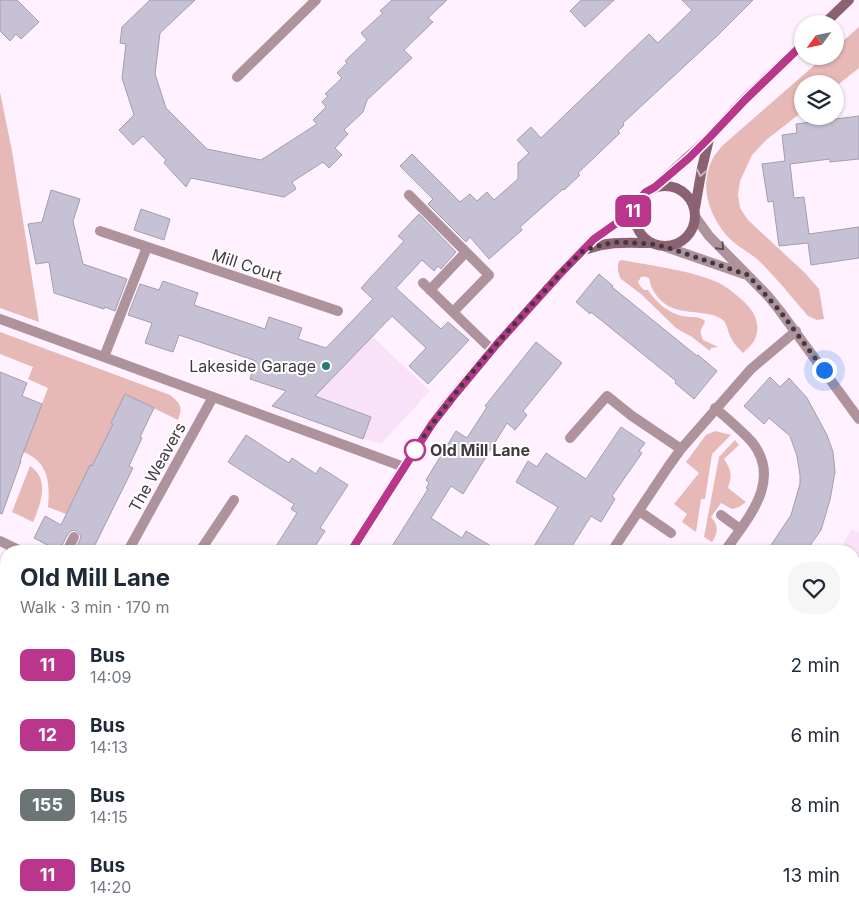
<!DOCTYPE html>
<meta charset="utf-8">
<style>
:root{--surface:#fff;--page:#f6f6f7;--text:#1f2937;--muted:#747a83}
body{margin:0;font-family:Inter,sans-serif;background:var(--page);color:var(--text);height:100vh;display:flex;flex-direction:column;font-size:19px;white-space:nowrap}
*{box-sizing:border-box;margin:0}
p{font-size:16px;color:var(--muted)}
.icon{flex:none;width:28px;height:28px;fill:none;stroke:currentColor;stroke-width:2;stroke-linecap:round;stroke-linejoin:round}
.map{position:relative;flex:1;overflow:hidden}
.drawer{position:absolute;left:0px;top:545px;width:860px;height:375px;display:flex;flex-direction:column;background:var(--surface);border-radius:20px 20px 0 0;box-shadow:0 1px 4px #0004}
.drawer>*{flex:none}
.badge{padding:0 10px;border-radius:8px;font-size:18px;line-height:32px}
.needle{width:32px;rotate:237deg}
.fabs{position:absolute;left:794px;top:15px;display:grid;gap:10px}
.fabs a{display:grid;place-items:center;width:50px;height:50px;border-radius:50%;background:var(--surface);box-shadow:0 1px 4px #0004;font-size:25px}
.you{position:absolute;width:25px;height:25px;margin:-12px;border:4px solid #fff;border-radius:50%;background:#1a73e8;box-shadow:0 0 0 8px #1a73e833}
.map>.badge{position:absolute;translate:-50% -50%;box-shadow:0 0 0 2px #fff}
.round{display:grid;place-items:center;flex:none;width:52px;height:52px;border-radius:20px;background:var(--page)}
.head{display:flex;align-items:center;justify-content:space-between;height:85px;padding:0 20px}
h1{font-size:24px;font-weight:700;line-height:38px}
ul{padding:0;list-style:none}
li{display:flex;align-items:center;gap:15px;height:70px;padding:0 20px}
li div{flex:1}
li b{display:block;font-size:19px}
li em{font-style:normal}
li .badge{min-width:55px;font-weight:700;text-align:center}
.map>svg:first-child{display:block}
</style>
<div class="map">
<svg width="859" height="920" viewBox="0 0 859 920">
<rect width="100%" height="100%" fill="#fff1ff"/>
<path fill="#f9e2f8" d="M 354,319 L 430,391 L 381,444 L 373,442 L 272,406 Z
M 851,529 L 859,532 L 859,609 L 854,608 L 854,551 L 840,551 Z
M 859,623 L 859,920 L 730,920 L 729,914 L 854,914 L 854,624 Z
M 147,914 L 381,914 L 392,920 L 148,920 Z"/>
<path fill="#e6b8b6" d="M 859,27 L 859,68 L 835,87 L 835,84 L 802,84 L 802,112 L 766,140 L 752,155 L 740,181 L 738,195 L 740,208 L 748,220 L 805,273 L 819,289 L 824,319 L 817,320 L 808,316 C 791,297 775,276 757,259 C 747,251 735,245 727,236 C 708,214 699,185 713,158 C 715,154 719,150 722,146 L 825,56 L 835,56 L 835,48 Z
M 0,92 L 12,151 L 39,322 L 0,308 Z
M 622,260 C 652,266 683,269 712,280 C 721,283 728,288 735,294 C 749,305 763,319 755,339 C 753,344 747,349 743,353 C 739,349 734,344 731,338 C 727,331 728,322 720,318 C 703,309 680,316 664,303 C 660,300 654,293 652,288 C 648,281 653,276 641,277 L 638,282 L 640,286 L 644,290 L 648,290 C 656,302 668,313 682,316 C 690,318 698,315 705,321 C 702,331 698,328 703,340 L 718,347 L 711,348 L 710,351 L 692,337 L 676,328 L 641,294 L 621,279 C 618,273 617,267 619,261 Z
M 0,332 L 170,395 C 181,404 183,407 178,420 L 125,394 L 111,423 L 113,424 L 99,470 L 90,466 L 66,514 L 48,507 C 50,483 49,462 23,452 L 48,388 L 28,379 L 33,367 L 0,354 Z
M 715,431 L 731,435 L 712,454 L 705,499 L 701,499 L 696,532 L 682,522 L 687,514 L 674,504 L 699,473 L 686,462 L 706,435 Z
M 735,440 L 739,445 L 724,459 C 732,472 732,474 728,488 L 746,502 L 739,507 L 732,509 L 721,503 L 711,517 C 719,525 718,533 712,542 L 704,537 L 719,457 Z
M 30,466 C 50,479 41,504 33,522 L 12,512 Z
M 0,790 L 6,794 L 6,914 L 10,914 L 7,920 L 0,920 Z"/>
<path fill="#c7c1d5" stroke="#a39db0" d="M 0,0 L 17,0 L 39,22 L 21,39 L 16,34 L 10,41 L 0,31 Z
M 150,0 L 195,0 L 160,33 L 155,74 L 166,108 L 207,149 L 261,160 L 317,124 L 313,120 L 326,107 L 322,102 L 328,96 L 325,94 L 342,78 L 337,73 L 347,63 L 345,61 L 367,40 L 361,33 L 383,13 L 380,11 L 392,0 L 447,0 L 428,18 L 433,22 L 404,50 L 412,58 L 367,100 L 363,112 L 344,130 L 348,134 L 335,148 L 342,155 L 329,168 L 323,162 L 292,182 L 296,189 L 284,197 L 191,178 L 186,187 L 164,163 L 166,160 L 143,136 L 133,145 L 119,130 L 134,115 L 122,78 L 126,44 L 120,43 L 122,27 Z
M 581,0 L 614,0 L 585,27 L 570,11 Z
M 682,0 L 753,0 L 718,35 L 623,123 L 624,125 L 618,131 L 620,133 L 578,173 L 580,175 L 564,190 L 563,189 L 520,227 L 522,230 L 489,259 L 470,237 L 466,242 L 428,204 L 433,199 L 400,166 L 412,154 L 460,202 L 470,194 L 477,201 L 487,192 L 494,200 L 518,179 L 518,163 L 529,153 L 517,140 L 531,127 L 541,138 L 649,34 L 658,43 L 692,10 Z
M 859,116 L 859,159 L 830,162 L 830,159 L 790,164 L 794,198 L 804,197 L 809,234 L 859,227 L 859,258 L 811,265 L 808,243 L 779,246 L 773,201 L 768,202 L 762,164 L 785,161 L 782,135 L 797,133 L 796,124 Z
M 51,190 L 80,199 L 73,221 L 83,264 L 127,279 L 115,311 L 105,307 L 104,309 L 54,293 L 49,262 L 36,264 L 28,224 L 42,222 Z
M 141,209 L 170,219 L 164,240 L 134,230 Z
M 419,214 L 456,252 L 441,269 L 438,266 L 434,271 L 422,260 L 396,288 L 441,329 L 448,322 L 469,340 L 428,384 L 409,366 L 426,348 L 392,316 L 315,396 L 371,417 L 363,439 L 272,406 L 286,391 L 250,379 L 256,361 L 179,335 L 173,352 L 145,343 L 152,323 L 128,315 L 140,284 L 159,290 L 163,281 L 198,293 L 194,305 L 265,329 L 269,317 L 302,328 L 298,339 L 326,348 L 373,299 L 361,288 L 404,241 L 398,236 Z
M 599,274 L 613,286 L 612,287 L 697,356 L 698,355 L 717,371 L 694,399 L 675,383 L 676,381 L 591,312 L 590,314 L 576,302 Z
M 536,342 L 562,363 L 523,411 L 527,415 L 515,430 L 507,423 L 463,494 L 451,486 L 431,518 L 462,538 L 466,531 L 499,551 L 389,551 L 428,489 L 426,488 L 429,483 L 426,480 L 456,431 L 467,438 L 487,407 L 485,406 Z
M 0,372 L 27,383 L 22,396 L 42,404 L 20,461 L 21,461 L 2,514 L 0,513 Z
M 770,377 L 780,387 L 789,378 L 807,398 L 827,435 L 833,452 L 835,472 L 830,500 L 821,530 L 806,551 L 767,551 L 791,515 L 800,484 L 800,475 L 797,456 L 790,436 L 769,418 L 764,424 L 744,406 Z
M 125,394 L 154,408 L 140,437 L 142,438 L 129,466 L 133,468 L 92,551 L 75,551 L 81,537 L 79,533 L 74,530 L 71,531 L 68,534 L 59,551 L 34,538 L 45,516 L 61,525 L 90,465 L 92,466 L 113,424 L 111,423 Z
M 621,427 L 645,443 L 639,451 L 642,453 L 612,496 L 615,499 L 601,522 L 591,516 L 569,551 L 531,551 L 558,507 L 516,482 L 528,461 L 537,467 L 546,453 L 586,479 Z
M 246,435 L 289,463 L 292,458 L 316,474 L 320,467 L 348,485 L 320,528 L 325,531 L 312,551 L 273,551 L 297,513 L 291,509 L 294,504 L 228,462 Z"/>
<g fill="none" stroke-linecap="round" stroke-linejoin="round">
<path stroke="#ae929c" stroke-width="10" d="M 237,77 L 316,0
M 409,195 L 489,275 L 453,312
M 696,218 L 709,236 L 768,296 L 780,311 L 859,419
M 100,231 L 338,311
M 666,247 L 744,274
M 423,283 L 492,350
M 430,290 L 466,252
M 0,319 L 404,467
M 104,357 L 147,247
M 715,408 C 728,419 741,430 752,442 C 783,481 747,519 725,551
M 570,438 L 607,396 L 632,416 L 681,449
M 639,511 L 671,533
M 721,515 L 740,529
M 0,541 L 21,551
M 67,551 L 74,537
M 128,551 L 213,397
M 200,551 L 234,500
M 612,551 L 668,467 L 681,449 L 751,369 L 796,331
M 854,571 L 859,564
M 0,694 L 6,691
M 814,914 L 815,920
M 589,920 L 593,914"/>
<path stroke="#8a6272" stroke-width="10" d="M 824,24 L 849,0
M635 216a30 30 0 1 1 60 0a30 30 0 1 1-60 0Z
M 655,187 L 709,138 L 745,99 L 802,45
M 695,208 L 702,168 L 709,139
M 587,249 C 610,241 628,243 652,243
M 351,551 L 420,442 L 445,406 L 464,383 L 497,344 L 571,262 L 594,239 L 635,210
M 115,920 L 118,914"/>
</g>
<defs><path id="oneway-chevron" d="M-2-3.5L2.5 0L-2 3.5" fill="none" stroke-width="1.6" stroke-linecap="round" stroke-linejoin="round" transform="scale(1.25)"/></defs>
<use stroke="#cab8c0" href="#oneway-chevron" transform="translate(701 173) rotate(102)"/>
<use stroke="#5c5057" href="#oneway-chevron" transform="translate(721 247) rotate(46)"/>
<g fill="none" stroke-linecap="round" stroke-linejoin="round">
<g stroke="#fff" stroke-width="11">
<path id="line" d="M 351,551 L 432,424 L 453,397 L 497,344 L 560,274 L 594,239 L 635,210 L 639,200 L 646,192 L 655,187 L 689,158 L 709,138 L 745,100 L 802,45"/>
</g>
<use href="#line" stroke="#b9368c" stroke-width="8"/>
<path stroke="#403a40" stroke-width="5" stroke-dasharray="0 9" d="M 415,450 L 412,454 C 457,384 515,323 571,262 L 584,250 L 606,244 L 618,242 L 652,244 L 666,247 L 748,275 L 780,311 L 824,370"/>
</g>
<circle fill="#2e7775" stroke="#fff" stroke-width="2" cx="326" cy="366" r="5"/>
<circle fill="#fff" stroke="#b9368c" stroke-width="2.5" cx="415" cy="450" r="10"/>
<g text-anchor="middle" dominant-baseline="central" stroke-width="4" stroke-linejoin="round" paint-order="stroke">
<g font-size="16" fill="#403a40" stroke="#fff">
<text transform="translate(247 265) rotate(18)">Mill Court</text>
<text transform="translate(157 467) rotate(-61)">The Weavers</text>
</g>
<g font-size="16" fill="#403a40" stroke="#fff" text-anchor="end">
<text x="316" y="366">Lakeside Garage</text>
</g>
<g font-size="16" font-weight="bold" fill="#403a40" stroke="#fff" text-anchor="start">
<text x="430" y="450">Old Mill Lane</text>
</g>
</g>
</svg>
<div class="fabs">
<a><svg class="needle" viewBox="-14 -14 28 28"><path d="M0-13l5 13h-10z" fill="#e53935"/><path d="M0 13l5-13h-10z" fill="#747a83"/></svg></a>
<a><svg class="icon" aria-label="layers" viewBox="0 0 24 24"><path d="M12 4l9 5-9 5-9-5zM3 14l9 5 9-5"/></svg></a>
</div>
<div class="you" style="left:824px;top:370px"></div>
<b class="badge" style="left:633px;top:211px;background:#b9368c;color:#fff">11</b>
<section class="drawer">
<div class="head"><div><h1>Old Mill Lane</h1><p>Walk · 3 min · 170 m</p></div><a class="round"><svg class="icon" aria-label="heart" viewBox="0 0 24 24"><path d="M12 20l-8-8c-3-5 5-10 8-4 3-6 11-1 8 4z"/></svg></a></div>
<ul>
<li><span class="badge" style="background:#b9368c;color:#fff">11</span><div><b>Bus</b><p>14:09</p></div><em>2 min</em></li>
<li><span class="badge" style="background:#b9368c;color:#fff">12</span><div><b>Bus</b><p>14:13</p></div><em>6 min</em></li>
<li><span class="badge" style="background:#6c7476;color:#fff">155</span><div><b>Bus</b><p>14:15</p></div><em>8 min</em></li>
<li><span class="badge" style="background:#b9368c;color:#fff">11</span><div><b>Bus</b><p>14:20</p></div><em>13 min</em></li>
</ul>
</section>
</div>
